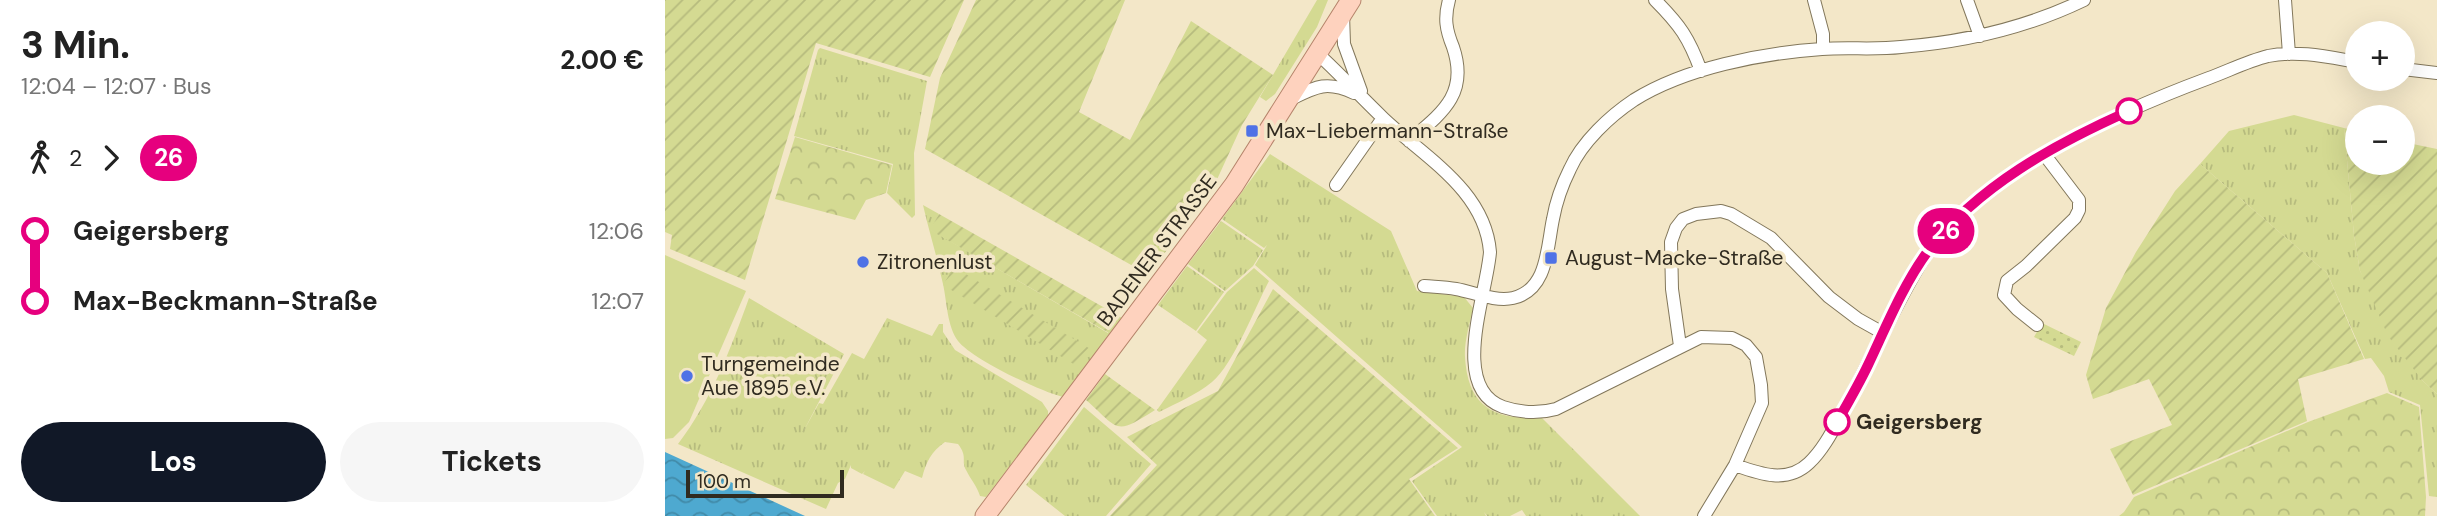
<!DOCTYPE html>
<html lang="de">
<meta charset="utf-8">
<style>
:root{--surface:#fff;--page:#f6f6f6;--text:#222;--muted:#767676;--accent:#111827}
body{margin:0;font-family:"DM Sans",sans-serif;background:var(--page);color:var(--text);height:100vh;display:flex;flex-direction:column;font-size:26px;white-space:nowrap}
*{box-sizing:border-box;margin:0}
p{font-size:23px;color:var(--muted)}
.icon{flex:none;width:38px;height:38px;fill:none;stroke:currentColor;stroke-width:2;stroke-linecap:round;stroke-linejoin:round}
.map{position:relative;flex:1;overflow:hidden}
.panel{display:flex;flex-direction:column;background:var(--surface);width:665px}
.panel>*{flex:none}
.badge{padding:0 14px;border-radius:23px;font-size:24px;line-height:46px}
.fabs{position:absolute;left:1680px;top:21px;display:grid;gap:14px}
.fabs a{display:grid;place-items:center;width:70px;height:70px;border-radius:50%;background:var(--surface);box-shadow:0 7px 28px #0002;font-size:35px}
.scale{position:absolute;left:21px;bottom:18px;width:158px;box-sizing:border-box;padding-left:7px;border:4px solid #302b20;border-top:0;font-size:19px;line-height:24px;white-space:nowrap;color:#302b20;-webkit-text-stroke:5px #f3e7c8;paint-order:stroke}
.map>.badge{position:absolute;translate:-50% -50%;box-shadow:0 0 0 4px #fff}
.legs{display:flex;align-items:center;gap:10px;height:77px;padding:0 21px;font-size:23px}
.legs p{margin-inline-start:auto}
.head{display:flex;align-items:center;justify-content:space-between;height:119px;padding:0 21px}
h1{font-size:38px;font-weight:700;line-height:52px}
.action{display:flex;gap:14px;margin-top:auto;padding:14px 21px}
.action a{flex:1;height:80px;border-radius:42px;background:var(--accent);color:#fff;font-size:28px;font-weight:700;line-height:80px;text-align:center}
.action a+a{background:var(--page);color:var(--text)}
ul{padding:0 21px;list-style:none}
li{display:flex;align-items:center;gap:24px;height:70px;font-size:26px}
li i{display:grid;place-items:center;width:10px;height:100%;margin:0 9px;background:currentColor}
li i::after{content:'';width:18px;height:18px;margin:-9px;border:5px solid;border-radius:50%;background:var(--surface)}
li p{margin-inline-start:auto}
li:first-child i{background:linear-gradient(#0000 50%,currentColor 0)}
li:last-child i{background:linear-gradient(currentColor 50%,#0000 0)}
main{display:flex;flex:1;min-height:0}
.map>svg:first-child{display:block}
</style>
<main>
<section class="panel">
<div class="head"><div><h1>3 Min.</h1><p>12:04 – 12:07 · Bus</p></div><b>2.00 €</b></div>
<div class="legs"><svg class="icon" aria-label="walk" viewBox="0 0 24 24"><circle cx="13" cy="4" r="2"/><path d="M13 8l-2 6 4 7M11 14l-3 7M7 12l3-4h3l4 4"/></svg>2<svg class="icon" aria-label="forward" viewBox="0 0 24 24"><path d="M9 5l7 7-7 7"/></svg><b class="badge" style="background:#e6007e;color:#fff">26</b></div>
<ul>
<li><i style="color:#e6007e"></i><b>Geigersberg</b><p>12:06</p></li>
<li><i style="color:#e6007e"></i><b>Max-Beckmann-Straße</b><p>12:07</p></li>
</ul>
<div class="action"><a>Los</a><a>Tickets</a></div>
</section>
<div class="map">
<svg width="1772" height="516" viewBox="0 0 1772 516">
<defs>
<pattern id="grass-tufts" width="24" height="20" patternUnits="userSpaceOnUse" patternTransform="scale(1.75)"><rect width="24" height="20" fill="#d4da92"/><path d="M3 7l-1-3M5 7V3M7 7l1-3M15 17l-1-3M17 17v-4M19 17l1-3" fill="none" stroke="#b6bb7e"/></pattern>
<pattern id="forest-crowns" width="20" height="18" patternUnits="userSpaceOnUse" patternTransform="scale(1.75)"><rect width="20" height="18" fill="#d4da92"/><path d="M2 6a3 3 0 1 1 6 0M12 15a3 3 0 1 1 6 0" fill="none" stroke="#b6bb7e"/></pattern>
<pattern id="park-dots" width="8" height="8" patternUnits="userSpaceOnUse" patternTransform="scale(1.75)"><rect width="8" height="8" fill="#d4da92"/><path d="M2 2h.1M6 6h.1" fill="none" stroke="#b6bb7e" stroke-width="1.8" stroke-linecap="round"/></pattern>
<pattern id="garden-furrows" width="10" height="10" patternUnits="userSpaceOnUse" patternTransform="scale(1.75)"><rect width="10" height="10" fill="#d4da92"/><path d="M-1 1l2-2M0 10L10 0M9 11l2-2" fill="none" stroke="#b6bb7e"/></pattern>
<pattern id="water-waves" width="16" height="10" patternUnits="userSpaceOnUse" patternTransform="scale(1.75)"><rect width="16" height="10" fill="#4ea9d0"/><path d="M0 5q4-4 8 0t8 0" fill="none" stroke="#418aa8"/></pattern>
</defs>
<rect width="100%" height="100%" fill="#f3e7c8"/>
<path fill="url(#grass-tufts)" d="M 652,0 L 663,0 L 652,27 L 610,94 L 601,101 L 595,97 Z
M 155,48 L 262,81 L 249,153 L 250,215 L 247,218 L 222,193 L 228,164 L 129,136 L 153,50 Z
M 1629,115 L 1679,128 L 1689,235 L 1695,271 L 1757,380 L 1772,394 L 1772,497 L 1764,496 L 1755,405 L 1724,392 L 1719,376 L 1706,358 L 1700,359 L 1662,273 L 1535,164 L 1564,131 Z
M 605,154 L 726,231 L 752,291 L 799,297 L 808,308 C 805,323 799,342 800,357 C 803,408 830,420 877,418 L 975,516 L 861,516 L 857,510 L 845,516 L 822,516 L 819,512 L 821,516 L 772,516 L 747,481 L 797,447 L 590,265 L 602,245 L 599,248 L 557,219 Z
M 258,205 L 274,214 L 266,230 L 443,333 L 454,316 L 458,319 L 398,397 C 376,392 307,359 293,341 C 282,326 282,302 278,284 C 272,257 264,231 258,205 Z
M 556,221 L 598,250 L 588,266 L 560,291 L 523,264 Z
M 522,266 L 559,292 L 531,331 L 493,305 Z
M 589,268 L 604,281 C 590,307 569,364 547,382 C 531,395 512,403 494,412 L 492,410 L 542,340 L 532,332 L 562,292 Z
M 84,298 L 179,354 L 137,434 L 154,403 L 158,404 L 187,353 L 199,359 L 222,318 L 267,336 L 274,324 L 278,324 L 278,332 L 290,350 L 377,402 L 383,411 L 383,417 L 321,497 L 315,496 C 312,486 306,480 301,470 C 296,460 303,457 293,444 L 280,442 C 266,452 261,462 257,478 L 240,471 L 229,489 L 198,474 L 200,471 L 197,474 L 186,468 L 186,465 L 180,479 L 173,483 L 161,509 L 13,444 C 46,401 66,348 84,298 Z
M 419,407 L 486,464 L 441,516 L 400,516 L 361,485 Z"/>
<path fill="url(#forest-crowns)" d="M 130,137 L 227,165 L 221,193 L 201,200 L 190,220 L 110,199 Z
M 1722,393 L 1754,407 L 1761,497 L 1760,516 L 1454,516 L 1459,512 L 1469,497 L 1643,422 Z"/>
<path fill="url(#park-dots)" d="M 1377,323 L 1416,342 L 1409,356 L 1369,337 Z"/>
<path fill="url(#garden-furrows)" d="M 0,0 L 299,0 L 265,77 L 151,43 L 80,280 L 5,249 L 7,235 L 0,232 Z
M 311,0 L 460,0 L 414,112 L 465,140 L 526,21 L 608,75 L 577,125 L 549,186 L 536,179 L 501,235 L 509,240 L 484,275 L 260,149 L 275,78 Z
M 1679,128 L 1692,131 L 1692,163 L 1738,163 L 1738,142 L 1772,149 L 1772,394 L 1757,380 L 1723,336 L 1695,271 L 1689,235 Z
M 1535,164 L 1662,273 L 1699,359 L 1633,379 L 1642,421 L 1468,495 L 1445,449 L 1507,425 L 1484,379 L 1428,399 L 1421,375 L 1441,308 L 1471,252 L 1510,191 Z
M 274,214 L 454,316 L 444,333 L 265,230 Z
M 289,267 L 427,350 L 415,368 L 278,285 Z
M 608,289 L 793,448 L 744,479 L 770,516 L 445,516 L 492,465 L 462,437 L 553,391 Z
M 440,374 L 490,410 C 449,436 455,430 421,400 Z"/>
<path fill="#d4da92" d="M 0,255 L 81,291 L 24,422 L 8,438 L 0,439 Z"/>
<path fill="url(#water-waves)" d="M 0,452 L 140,516 L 0,516 Z"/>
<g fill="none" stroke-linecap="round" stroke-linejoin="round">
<g stroke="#82775b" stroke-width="14">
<path id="street" d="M 990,0 C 1015,25 1024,38 1036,71
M 1149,0 L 1158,34 L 1158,49
M 1302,0 L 1315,36
M 1620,0 L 1624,54
M 678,14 L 679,44 L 696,91
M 653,54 C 675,74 696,97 718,118 C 759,157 820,190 825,252 C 822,294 784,388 838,407 C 856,413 873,414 891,409 L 1036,337 L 1067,338 L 1081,345 L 1091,357 L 1096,385 L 1097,403 L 1070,465 L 1039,516
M 1738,69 L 1772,73
M 624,100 C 650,87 661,80 689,93
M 744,141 C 777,113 804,94 788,47 C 781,30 779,18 784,0
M 671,185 L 718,118
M 759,286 C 770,287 780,287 791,289 C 808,292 830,302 848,298 C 883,290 882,247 888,219 C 891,202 897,185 905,169 C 917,142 945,116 969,100 C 1020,68 1097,53 1157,49 C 1183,47 1210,50 1236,47 C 1300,42 1361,28 1419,0
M 1372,325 L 1352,309 L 1339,295 L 1342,281 L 1361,266 L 1410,218 L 1414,210 L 1414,200 L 1379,154
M 1015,346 L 1007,289 L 1006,242 L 1011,228 L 1018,219 L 1031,214 L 1056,211 L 1066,214 L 1106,238 L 1164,297 L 1193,319 L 1218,333
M 1070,465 C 1095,474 1122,484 1144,463 C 1159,449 1169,428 1179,410 C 1207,359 1229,305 1260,256 C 1313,174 1455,111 1544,78 C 1563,71 1583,61 1603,56 C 1633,50 1663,57 1692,62"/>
</g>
<g stroke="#b5846b" stroke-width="21">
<path id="primary" d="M 320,516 L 569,185 L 686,0"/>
</g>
<use href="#street" stroke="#fff" stroke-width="12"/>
<use href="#primary" stroke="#fed2be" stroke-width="19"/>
</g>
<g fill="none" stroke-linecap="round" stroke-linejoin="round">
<g stroke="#fff" stroke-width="16">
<path id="line-1" d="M 1172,422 C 1183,403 1194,384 1203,365 C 1221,327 1238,285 1263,251 C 1313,186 1390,144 1464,111"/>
</g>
<use href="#line-1" stroke="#e6007e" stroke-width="10"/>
</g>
<g fill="#fff" stroke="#e6007e" stroke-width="3.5">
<circle cx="1464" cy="111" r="12"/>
<circle cx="1172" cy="422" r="12"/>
</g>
<g fill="#4f72e6" stroke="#f3e7c8" stroke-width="2.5">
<rect x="580" y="124" width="14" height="14" rx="3.5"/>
<rect x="879" y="251" width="14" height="14" rx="3.5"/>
<circle cx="198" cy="262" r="7"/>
<circle cx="22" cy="376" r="7"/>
</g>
<g text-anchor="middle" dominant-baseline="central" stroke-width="7" stroke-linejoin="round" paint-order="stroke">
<g font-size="21" fill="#302b20" stroke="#f3e7c8" text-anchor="start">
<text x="601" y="131">Max-Liebermann-Straße</text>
<text x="900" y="258">August-Macke-Straße</text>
<text x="212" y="262">Zitronenlust</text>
<text x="36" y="364">Turngemeinde<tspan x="36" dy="24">Aue 1895 e.V.</tspan></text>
</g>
<g font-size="21" fill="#302b20" stroke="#f3e7c8">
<text transform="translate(492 250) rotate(-53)">BADENER STRASSE</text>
</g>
<g font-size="21" font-weight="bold" fill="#302b20" stroke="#f3e7c8" text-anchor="start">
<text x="1191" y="422">Geigersberg</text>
</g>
</g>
</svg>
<div class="fabs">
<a>+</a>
<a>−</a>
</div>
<div class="scale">100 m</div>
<b class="badge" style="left:1281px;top:231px;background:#e6007e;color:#fff">26</b>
</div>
</main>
